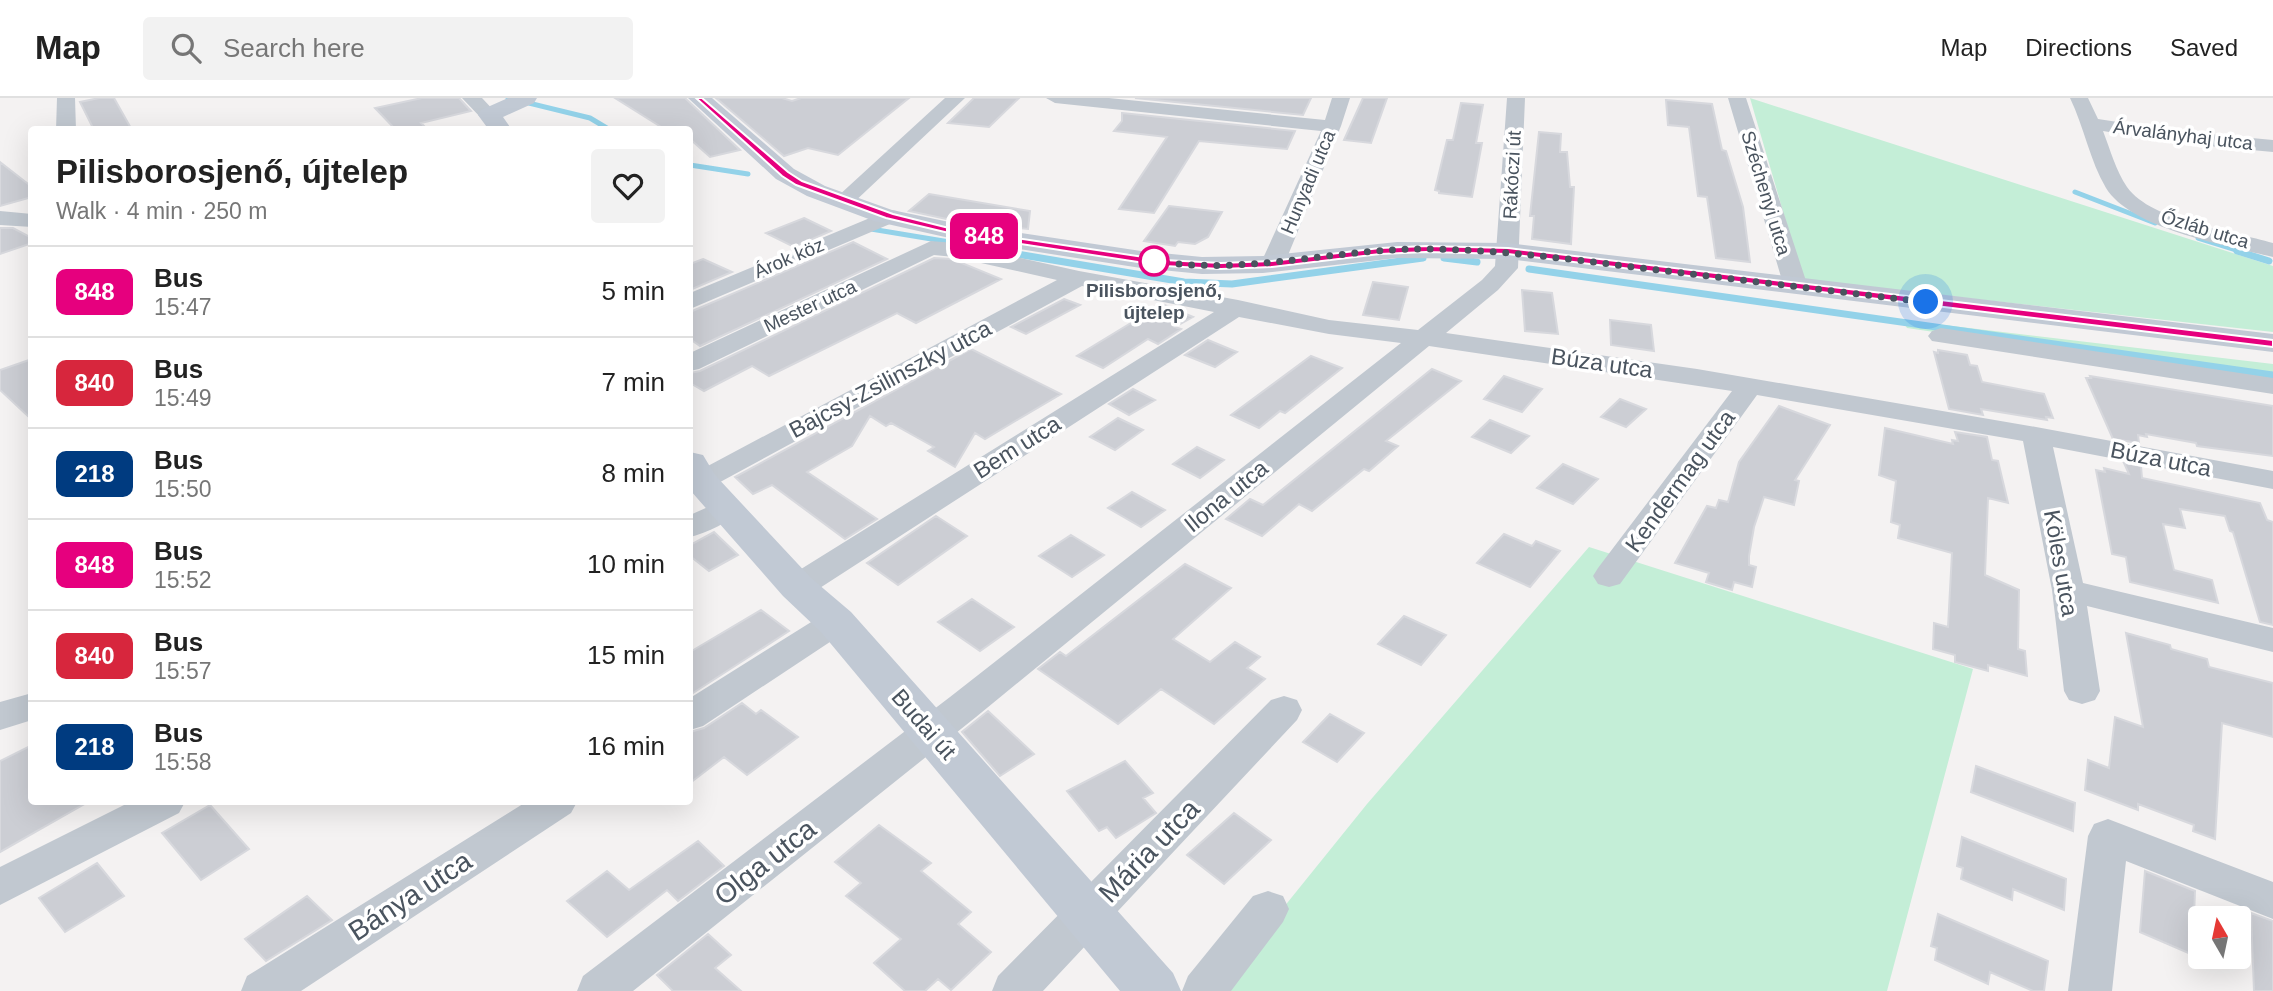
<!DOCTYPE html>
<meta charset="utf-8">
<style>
:root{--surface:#fff;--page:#f2f2f2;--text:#222;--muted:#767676;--line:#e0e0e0}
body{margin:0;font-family:Helvetica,sans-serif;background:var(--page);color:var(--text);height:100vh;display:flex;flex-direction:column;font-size:26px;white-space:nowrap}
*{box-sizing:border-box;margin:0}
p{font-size:23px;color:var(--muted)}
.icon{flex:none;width:38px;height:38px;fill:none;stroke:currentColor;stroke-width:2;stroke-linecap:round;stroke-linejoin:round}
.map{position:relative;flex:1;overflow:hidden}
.details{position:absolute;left:28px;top:28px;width:665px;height:679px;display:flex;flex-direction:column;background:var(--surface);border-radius:7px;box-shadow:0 7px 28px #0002}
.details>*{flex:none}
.badge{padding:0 14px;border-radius:10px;font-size:24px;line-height:46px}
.needle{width:46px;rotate:351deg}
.fabs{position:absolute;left:2188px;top:808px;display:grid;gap:14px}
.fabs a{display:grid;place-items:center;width:63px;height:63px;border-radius:7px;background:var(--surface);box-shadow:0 7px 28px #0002;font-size:35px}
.you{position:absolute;width:35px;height:35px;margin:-18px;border:5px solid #fff;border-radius:50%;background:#1a73e8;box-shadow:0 0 0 10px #1a73e833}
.map>.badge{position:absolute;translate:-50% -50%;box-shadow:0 0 0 4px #fff}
.round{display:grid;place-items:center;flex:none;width:74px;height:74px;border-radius:7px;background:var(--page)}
.overview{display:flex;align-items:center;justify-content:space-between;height:119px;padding:0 28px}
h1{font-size:33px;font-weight:700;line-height:52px}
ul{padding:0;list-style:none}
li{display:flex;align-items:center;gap:21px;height:91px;padding:0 28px;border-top:2px solid var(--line)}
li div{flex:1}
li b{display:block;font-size:26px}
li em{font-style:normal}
li .badge{min-width:77px;font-weight:700;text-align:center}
header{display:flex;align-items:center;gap:42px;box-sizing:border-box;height:98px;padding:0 35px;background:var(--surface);border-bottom:2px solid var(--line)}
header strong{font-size:33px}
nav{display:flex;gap:38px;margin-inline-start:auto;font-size:24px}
.search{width:490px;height:63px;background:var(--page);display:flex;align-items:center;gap:18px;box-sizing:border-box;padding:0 24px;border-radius:7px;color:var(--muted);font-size:26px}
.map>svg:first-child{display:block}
</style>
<header>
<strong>Map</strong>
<div class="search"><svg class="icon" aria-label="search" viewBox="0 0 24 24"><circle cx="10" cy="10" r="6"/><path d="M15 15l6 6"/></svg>Search here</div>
<nav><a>Map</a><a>Directions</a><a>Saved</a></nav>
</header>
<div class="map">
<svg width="2273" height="893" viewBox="0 0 2273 893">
<rect width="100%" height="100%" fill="#f4f2f2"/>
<path fill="#c4eed7" d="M 1750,0 L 2273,168 L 2273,234 L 1803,182 Z
M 1902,222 L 2273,266 L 2273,284 L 1907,230 Z
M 1589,449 L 1973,571 L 1887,893 L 1216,893 L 1367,706 Z"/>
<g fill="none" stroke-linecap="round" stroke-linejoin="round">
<path stroke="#93d2e9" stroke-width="5" d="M 508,0 L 590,20 L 610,32
M 690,67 L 748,76
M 2075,94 L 2155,125
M 871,131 L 1010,154
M 2198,140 L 2243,154"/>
<path stroke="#93d2e9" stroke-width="7" d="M 999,153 L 1184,184 L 1232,186 L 1423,160
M 2237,153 L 2269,163
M 1444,160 L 1477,164
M 1529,171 L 2273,277"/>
</g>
<path fill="#ccced4" stroke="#d7d8dd" stroke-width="2" d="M 99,0 L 114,0 L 132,32 L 94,32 L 80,4 Z
M 422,0 L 459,0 L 471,13 L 421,25 L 428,32 L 396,32 L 375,10 Z
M 615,0 L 685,0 L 740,52 L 710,59 L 690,41 L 690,32 L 666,32 Z
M 716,0 L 782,0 L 792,3 L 801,0 L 909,0 L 838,57 L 808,50 L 784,58 Z
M 974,0 L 1019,0 L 989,29 L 948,25 Z
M 1135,0 L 1311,0 L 1303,17 Z
M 1363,0 L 1387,0 L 1371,45 L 1344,42 Z
M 1666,2 L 1712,6 L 1722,52 L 1726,53 L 1743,109 L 1750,164 L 1716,160 L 1707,99 L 1698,98 L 1689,29 L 1668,27 Z
M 1461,5 L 1483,7 L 1476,45 L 1482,45 L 1472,99 L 1439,95 L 1439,93 L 1435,92 L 1447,42 L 1453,42 Z
M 1122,15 L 1295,33 L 1287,51 L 1199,43 L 1154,115 L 1119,111 L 1167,39 L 1114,33 L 1122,23 Z
M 1539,34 L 1561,36 L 1560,54 L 1567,54 L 1570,89 L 1574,89 L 1571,146 L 1532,141 L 1534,118 L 1530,118 Z
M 0,64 L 32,89 L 32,99 L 0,108 Z
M 929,96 L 1030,113 L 1028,131 L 956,123 L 909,113 Z
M 1169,108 L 1222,114 L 1208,139 L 1195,146 L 1178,144 L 1175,148 L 1144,143 Z
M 804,120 L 831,133 L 794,149 L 766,135 Z
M 0,130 L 13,130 L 32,140 L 32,145 L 0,156 Z
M 853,144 L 887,161 L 700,248 L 690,241 L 690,214 Z
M 934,160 L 952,161 L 1001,181 L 916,225 L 897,215 L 769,278 L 752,268 L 704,293 L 690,285 L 690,275 L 700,273 Z
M 703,161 L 732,174 L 690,192 L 690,166 Z
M 1373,184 L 1408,189 L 1399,222 L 1363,217 Z
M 1522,192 L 1552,195 L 1558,236 L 1525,233 Z
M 1064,201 L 1080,207 L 1026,236 L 1011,229 Z
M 1162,206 L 1193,219 L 1175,229 L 1181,231 L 1158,246 L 1148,241 L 1103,270 L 1077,258 Z
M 1610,222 L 1651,227 L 1654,253 L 1611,247 Z
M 1208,242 L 1237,254 L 1215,269 L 1185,257 Z
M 971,251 L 1061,296 L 985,341 L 975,335 L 955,369 L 928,353 L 934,349 L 891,325 L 886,328 L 870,318 L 852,348 L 807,374 L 877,421 L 845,441 L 772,387 L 753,396 L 735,379 Z
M 1938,252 L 1967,257 L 1970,267 L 1977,268 L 1982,284 L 2044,296 L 2053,320 L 2046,319 L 2047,322 L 1981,311 L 1983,317 L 1949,311 L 1934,254 L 1938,255 Z
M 1311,258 L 1342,270 L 1285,315 L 1280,313 L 1259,330 L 1231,317 Z
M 32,261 L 32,322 L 0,292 L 0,272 Z
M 1432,271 L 1461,283 L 1386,343 L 1398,348 L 1369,373 L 1364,371 L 1312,413 L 1299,406 L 1262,438 L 1226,421 L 1250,401 L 1263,407 Z
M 1504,278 L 1542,291 L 1522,314 L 1484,301 Z
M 2090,278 L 2273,308 L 2273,358 L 2197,348 L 2196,345 L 2146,336 L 2147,339 L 2138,337 L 2139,345 L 2113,341 L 2086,280 L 2091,280 Z
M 1133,291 L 1155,302 L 1129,317 L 1109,306 Z
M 1620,301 L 1646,311 L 1626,329 L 1601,319 Z
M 1779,308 L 1830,327 L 1795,382 L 1799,383 L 1794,407 L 1764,399 L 1754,429 L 1749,458 L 1749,467 L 1756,469 L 1752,489 L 1734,484 L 1732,492 L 1706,484 L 1709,475 L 1675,465 L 1707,408 L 1716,410 L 1719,402 L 1728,404 L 1739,364 Z
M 1118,320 L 1143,332 L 1115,352 L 1090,339 Z
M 1490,322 L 1529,338 L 1511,355 L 1472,339 Z
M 1885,330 L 1953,346 L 1952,342 L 1958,343 L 1955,334 L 1987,339 L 1992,362 L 1998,363 L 2008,405 L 1988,400 L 1985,477 L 2019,492 L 2018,551 L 2025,553 L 2027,578 L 1988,567 L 1988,573 L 1955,564 L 1955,557 L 1933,551 L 1934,525 L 1948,529 L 1952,455 L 1898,440 L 1900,427 L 1891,424 L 1896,383 L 1879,377 Z
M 1197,349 L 1224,362 L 1200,380 L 1173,366 Z
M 2124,365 L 2141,368 L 2142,380 L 2260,405 L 2267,422 L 2273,424 L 2273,527 L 2260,524 L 2233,434 L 2230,433 L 2225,418 L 2180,411 L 2185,430 L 2163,426 L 2174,472 L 2212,482 L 2218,505 L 2130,484 L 2126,459 L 2112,456 L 2096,372 L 2105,374 L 2104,370 L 2129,376 Z
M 1563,366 L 1598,381 L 1573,406 L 1537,390 Z
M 1132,394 L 1165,412 L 1141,429 L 1108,410 Z
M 936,418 L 967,438 L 898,487 L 867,465 Z
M 714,434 L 738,457 L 709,473 L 690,458 L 690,447 Z
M 1504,436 L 1532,448 L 1536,443 L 1560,453 L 1530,489 L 1477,465 Z
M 1071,437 L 1104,457 L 1072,479 L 1039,458 Z
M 1185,466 L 1231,490 L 1173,541 L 1210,564 L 1235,544 L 1260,559 L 1247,570 L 1265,581 L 1214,626 L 1161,591 L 1118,626 L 1038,571 L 1060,554 L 1066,558 Z
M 972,501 L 1014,529 L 980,553 L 938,524 Z
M 761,512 L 789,533 L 690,597 L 690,554 Z
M 1404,518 L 1446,537 L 1421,567 L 1378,546 Z
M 2126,535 L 2170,547 L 2171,551 L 2207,561 L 2209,569 L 2273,585 L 2273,639 L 2222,625 L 2215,741 L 2193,733 L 2194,727 L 2138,706 L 2138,712 L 2085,692 L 2088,662 L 2109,670 L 2115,619 L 2143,629 Z
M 742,605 L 756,616 L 761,612 L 798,639 L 747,677 L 724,659 L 690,685 L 690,634 L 704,630 Z
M 988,613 L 1034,656 L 1000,678 L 962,634 Z
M 1330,616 L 1364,635 L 1337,664 L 1303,644 Z
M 32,647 L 32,704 L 88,704 L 0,754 L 0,663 Z
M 1125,663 L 1153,695 L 1143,700 L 1156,715 L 1116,740 L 1107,729 L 1099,733 L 1067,693 Z
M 1976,668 L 2075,705 L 2073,733 L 1971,694 Z
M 210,707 L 249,751 L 201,782 L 162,735 Z
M 1234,715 L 1271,742 L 1224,786 L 1187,757 Z
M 879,727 L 931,765 L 921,773 L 971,814 L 958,826 L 991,854 L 951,892 L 938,881 L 925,893 L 905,893 L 874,865 L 901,841 L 846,798 L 861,785 L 835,764 Z
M 1962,739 L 2066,781 L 2064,812 L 2013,791 L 2012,802 L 1961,781 L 1963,770 L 1957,768 Z
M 698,743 L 724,768 L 678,803 L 667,792 L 607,839 L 567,803 L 607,773 L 629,792 Z
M 97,765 L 124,798 L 65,834 L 39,800 Z
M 2145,773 L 2195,793 L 2194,819 L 2200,821 L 2200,856 L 2193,853 L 2193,857 L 2140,834 Z
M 307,798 L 332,822 L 266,863 L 245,841 Z
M 2251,815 L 2273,823 L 2273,893 L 2254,893 Z
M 1938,816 L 2048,863 L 2044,893 L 2033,893 L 1990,874 L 1988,886 L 1935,862 L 1937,850 L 1931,848 Z
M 708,836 L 731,857 L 715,870 L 741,893 L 673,893 L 657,877 Z"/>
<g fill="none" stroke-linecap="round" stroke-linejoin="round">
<path fill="#c1c8d0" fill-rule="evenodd" d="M 57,0 L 75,0 L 76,32 L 56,32 Z
M 462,0 L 482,0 L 498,17 L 489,23 L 482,21 Z
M 945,0 L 965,0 L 851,107 L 837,107 L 833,103 L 837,99 Z
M 1046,0 L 1109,0 L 1325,22 L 1332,0 L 1350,0 L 1341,28 L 1284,167 L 1280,172 L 1264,172 L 1260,167 L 1321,33 L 1055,5 Z
M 1507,0 L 1525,0 L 1518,170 L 1498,192 L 1446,235 L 1697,271 L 2036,329 L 2273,373 L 2273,391 L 2053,349 L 2083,485 L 2273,530 L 2273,554 L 2087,508 L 2100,593 L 2095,602 L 2082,606 L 2069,602 L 2064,593 L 2052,492 L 2023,343 L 1757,297 L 1620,486 L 1609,489 L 1598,486 L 1593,478 L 1598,470 L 1732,293 L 1429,248 L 976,619 L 633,893 L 577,893 L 583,878 L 950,599 L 1401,245 L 1329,236 L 1239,219 L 809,497 L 797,500 L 785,497 L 781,489 L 785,481 L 1214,214 L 1082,188 L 711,389 L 701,392 L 691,389 L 691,377 L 1057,182 L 954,159 L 934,157 L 699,271 L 690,273 L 690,255 L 931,143 L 954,145 L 1079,173 L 1238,202 L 1329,222 L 1418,232 L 1482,182 L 1495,168 Z
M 1728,0 L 1746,0 L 1808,189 L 1804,194 L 1788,194 L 1784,189 Z
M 2070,0 L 2088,0 L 2098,21 L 2177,33 L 2273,42 L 2273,54 L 2177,45 L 2103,33 C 2110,51 2116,73 2127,89 C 2152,124 2233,133 2273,145 L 2273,159 C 2228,148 2131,131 2106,90 C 2090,63 2084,29 2070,0 Z
M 889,112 L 897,113 L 900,118 L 897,123 L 690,211 L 690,195 Z
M 0,113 L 32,116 L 32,129 L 0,127 Z
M 1941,230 L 2273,280 L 2273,296 L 1932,243 L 1928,238 L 1932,233 Z
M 726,401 L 737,403 L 741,410 C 732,424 706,435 690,439 L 690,417 Z
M 836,512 L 848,516 L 853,524 L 848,532 L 703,628 L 690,632 L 690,600 L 824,516 Z
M 32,595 L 32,622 L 0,632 L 0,604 Z
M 1284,598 L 1297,602 L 1302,612 L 1297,622 L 1043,893 L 992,893 L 998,878 L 1271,602 Z
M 130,704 L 185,704 L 179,715 L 0,807 L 0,769 Z
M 526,704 L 577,704 L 571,715 L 301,893 L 241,893 L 247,878 Z
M 2108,721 L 2273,784 L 2273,821 L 2126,763 L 2112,893 L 2068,893 L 2088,738 L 2094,726 Z
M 1268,793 L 1283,798 L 1289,811 L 1283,824 L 1231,893 L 1182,893 L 1188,878 L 1253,798 Z"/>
<path fill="#c1c9d4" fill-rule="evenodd" d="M 508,0 L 537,0 L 534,5 L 503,19 L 512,32 L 489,32 L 478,17 L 481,12 Z
M 688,0 L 712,0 L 794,71 L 825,88 L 892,112 L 954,125 L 1141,153 L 1202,159 L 1263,158 L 1397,144 L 1508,145 L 2273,236 L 2273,254 L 1508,161 L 1397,160 L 1263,175 L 1202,176 L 1141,170 L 954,141 L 874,123 L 807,98 L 776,81 Z
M 690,354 L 703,357 L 715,377 L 811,480 L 851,514 L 1173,875 L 1181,893 L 1120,893 L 821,534 L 783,498 L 690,392 Z"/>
</g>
<path fill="#e6007e" stroke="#fff" stroke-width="2" d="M 696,0 L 702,0 L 788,74 L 802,83 L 893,116 L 949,130 L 1164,162 L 1221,165 L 1272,163 L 1380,150 L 1426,148 L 1508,150 L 2273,242 L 2273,249 L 1508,156 L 1426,154 L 1380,156 L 1272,169 L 1221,171 L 1164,168 L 949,135 L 886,120 L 796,87 L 782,78 Z"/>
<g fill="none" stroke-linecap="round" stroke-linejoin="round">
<path stroke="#4a545f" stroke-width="7" stroke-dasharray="0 12.6" d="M 1154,163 C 1248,178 1336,150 1429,151 C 1501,152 1570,161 1641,170 C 1736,181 1831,193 1926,204"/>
</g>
<circle fill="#fff" stroke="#e6007e" stroke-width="3.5" cx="1154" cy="163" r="14"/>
<g text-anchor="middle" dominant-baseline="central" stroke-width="7" stroke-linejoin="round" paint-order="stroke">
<g font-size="19" fill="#4a545f" stroke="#fff">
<text transform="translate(2183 37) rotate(7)">Árvalányhaj utca</text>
<text transform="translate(1512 77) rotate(-87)">Rákóczi út</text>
<text transform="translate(1308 84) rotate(-67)">Hunyadi utca</text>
<text transform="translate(1766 95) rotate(73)">Széchenyi utca</text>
<text transform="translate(2205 131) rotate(17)">Őzláb utca</text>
<text transform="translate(789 160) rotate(-23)">Árok köz</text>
<text transform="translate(810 208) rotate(-25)">Mester utca</text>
</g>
<g font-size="19" font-weight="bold" fill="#4a545f" stroke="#fff">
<text x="1154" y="192">Pilisborosjenő,<tspan x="1154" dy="22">újtelep</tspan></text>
</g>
<g font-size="23" fill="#4a545f" stroke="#fff">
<text transform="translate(1602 265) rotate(8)">Búza utca</text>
<text transform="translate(890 281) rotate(-28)">Bajcsy-Zsilinszky utca</text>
<text transform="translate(1017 349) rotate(-32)">Bem utca</text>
<text transform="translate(2161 361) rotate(11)">Búza utca</text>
<text transform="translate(1680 383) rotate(-54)">Kendermag utca</text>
<text transform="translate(1226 398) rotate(-39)">Ilona utca</text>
<text transform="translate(2061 465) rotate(80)">Köles utca</text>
<text transform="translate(924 626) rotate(49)">Budai út</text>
</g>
<g font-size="28" fill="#4a545f" stroke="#fff">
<text transform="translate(1149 753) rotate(-46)">Mária utca</text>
<text transform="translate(765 764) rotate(-38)">Olga utca</text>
<text transform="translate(410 798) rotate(-33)">Bánya utca</text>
</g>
</g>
</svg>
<div class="fabs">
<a><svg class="needle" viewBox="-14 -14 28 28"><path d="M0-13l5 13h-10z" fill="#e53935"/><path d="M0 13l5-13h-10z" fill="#767676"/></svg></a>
</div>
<div class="you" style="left:1926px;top:204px"></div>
<b class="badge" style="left:984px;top:138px;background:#e6007e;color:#fff">848</b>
<section class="details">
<div class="overview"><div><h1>Pilisborosjenő, újtelep</h1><p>Walk · 4 min · 250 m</p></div><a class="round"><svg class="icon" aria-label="heart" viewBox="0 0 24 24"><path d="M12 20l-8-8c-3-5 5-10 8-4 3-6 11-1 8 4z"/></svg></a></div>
<ul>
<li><span class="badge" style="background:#e6007e;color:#fff">848</span><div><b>Bus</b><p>15:47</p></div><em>5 min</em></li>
<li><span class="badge" style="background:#d7263d;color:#fff">840</span><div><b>Bus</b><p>15:49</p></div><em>7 min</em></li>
<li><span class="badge" style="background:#003b80;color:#fff">218</span><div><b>Bus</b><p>15:50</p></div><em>8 min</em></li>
<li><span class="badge" style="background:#e6007e;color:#fff">848</span><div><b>Bus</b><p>15:52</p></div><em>10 min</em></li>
<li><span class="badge" style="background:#d7263d;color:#fff">840</span><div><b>Bus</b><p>15:57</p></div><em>15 min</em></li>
<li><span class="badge" style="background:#003b80;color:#fff">218</span><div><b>Bus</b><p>15:58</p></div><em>16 min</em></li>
</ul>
</section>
</div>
